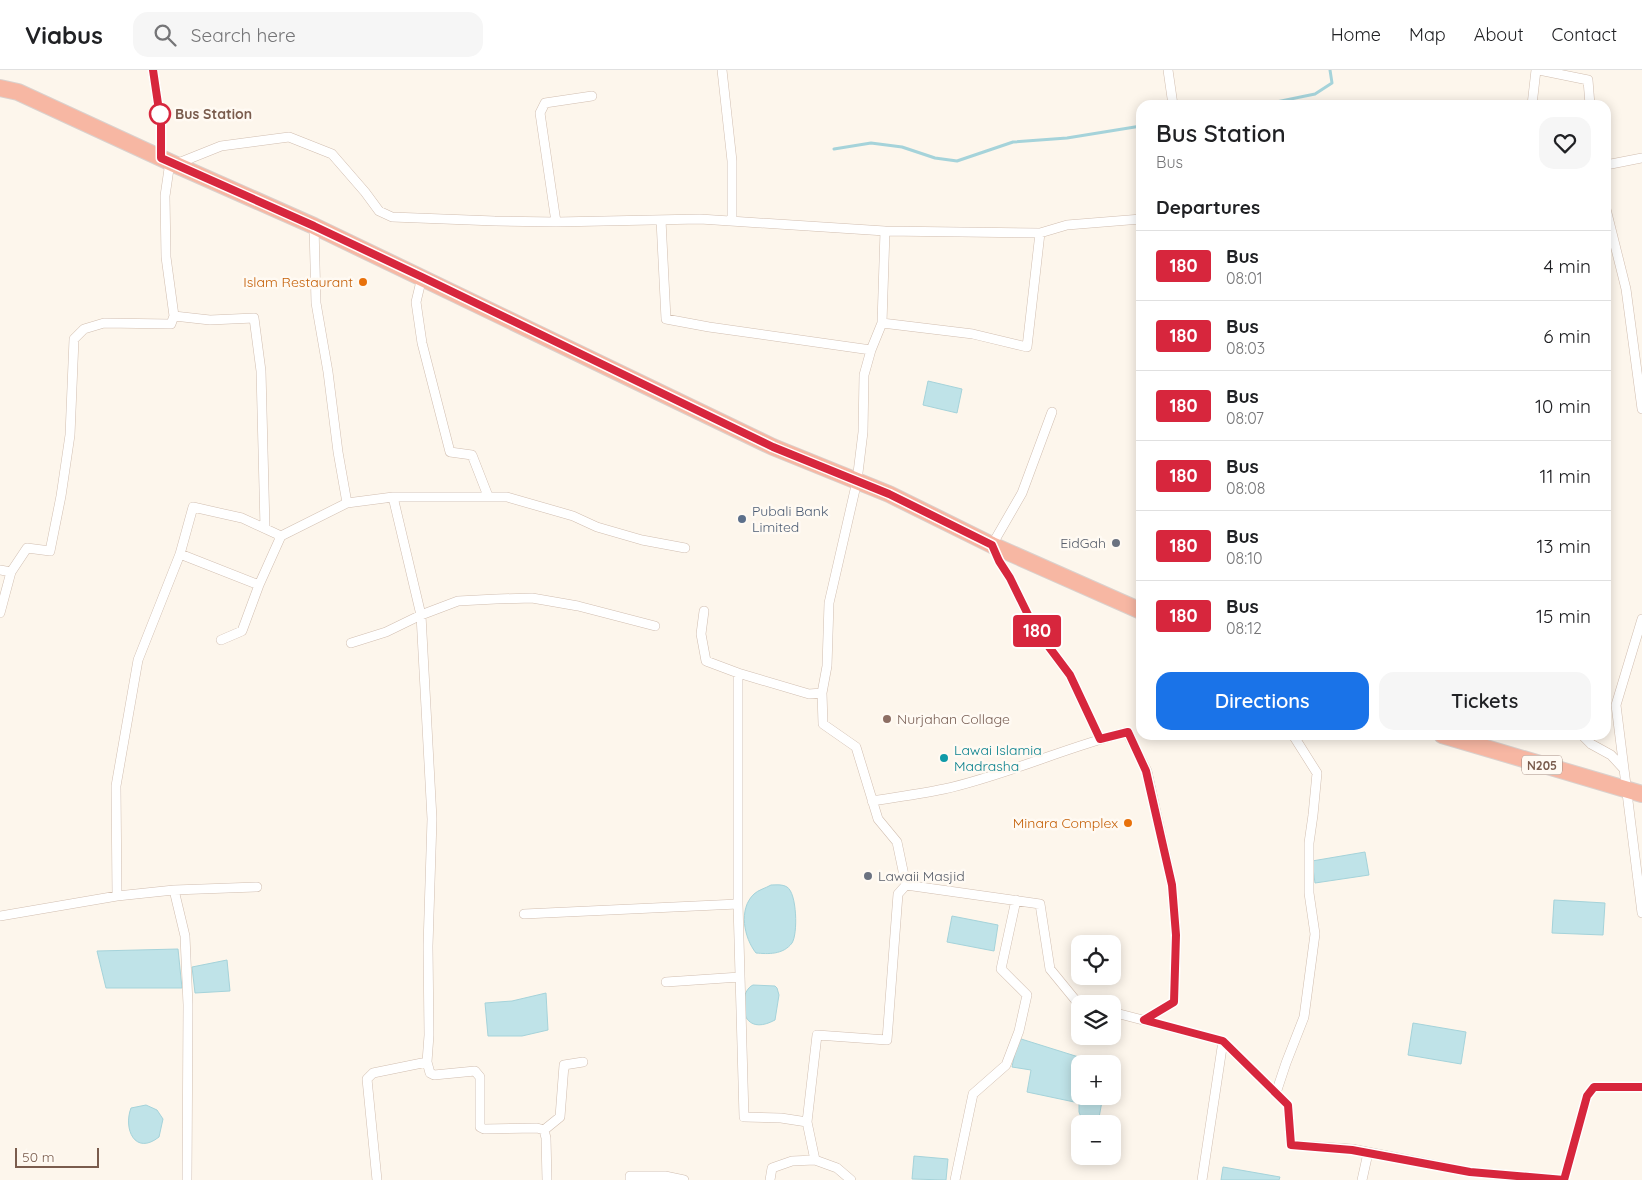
<!DOCTYPE html>
<meta charset="utf-8">
<style>
:root{--surface:#fff;--page:#f6f6f6;--text:#202124;--muted:#757577;--line:#e0e0e0;--accent:#1a73e8}
body{margin:0;font-family:Quicksand,sans-serif;background:var(--page);color:var(--text);height:100vh;display:flex;flex-direction:column;font-size:19px;white-space:nowrap}
*{box-sizing:border-box;margin:0}
p{font-size:16px;color:var(--muted)}
.icon{flex:none;width:28px;height:28px;fill:none;stroke:currentColor;stroke-width:2;stroke-linecap:round;stroke-linejoin:round}
.map{position:relative;flex:1;overflow:hidden}
.drawer{position:absolute;left:1136px;top:30px;width:475px;height:640px;display:flex;flex-direction:column;background:var(--surface);border-radius:15px;box-shadow:0 2px 12px #0003}
.drawer>*{flex:none}
.badge{padding:0 10px;border-radius:4px;font-size:18px;line-height:32px}
.buttons{position:absolute;left:1071px;top:865px;display:grid;gap:10px}
.buttons a{display:grid;place-items:center;width:50px;height:50px;border-radius:10px;background:var(--surface);box-shadow:0 2px 12px #0003;font-size:25px}
.scale{position:absolute;left:15px;bottom:12px;width:84px;box-sizing:border-box;padding-left:5px;border:2px solid #7a5c4d;border-top:0;font-size:14px;line-height:18px;white-space:nowrap;color:#7a5c4d;-webkit-text-stroke:4px #fffaf3;paint-order:stroke}
.map>.badge{position:absolute;translate:-50% -50%;box-shadow:0 0 0 2px #fff}
h2{padding:0 20px;font-size:19px;line-height:45px}
.round{display:grid;place-items:center;flex:none;width:52px;height:52px;border-radius:15px;background:var(--page)}
.overview{display:flex;align-items:center;justify-content:space-between;height:85px;padding:0 20px}
h1{font-size:24px;font-weight:600;line-height:38px}
.button{display:flex;gap:10px;margin-top:auto;padding:10px 20px}
.button a{flex:1;height:58px;border-radius:15px;background:var(--accent);color:#fff;font-size:20px;font-weight:600;line-height:58px;text-align:center}
.button a+a{background:var(--page);color:var(--text)}
ul{padding:0;list-style:none}
li{display:flex;align-items:center;gap:15px;height:70px;padding:0 20px;border-top:1px solid var(--line)}
li div{flex:1}
li b{display:block;font-size:19px}
li em{font-style:normal}
li .badge{min-width:55px;font-weight:700;text-align:center}
header{display:flex;align-items:center;gap:30px;box-sizing:border-box;height:70px;padding:0 25px;background:var(--surface);border-bottom:1px solid var(--line)}
header strong{font-size:24px}
nav{display:flex;gap:28px;margin-inline-start:auto;font-size:18px}
.search{width:350px;height:45px;background:var(--page);display:flex;align-items:center;gap:12px;box-sizing:border-box;padding:0 18px;border-radius:15px;color:var(--muted);font-size:19px}
.map>svg:first-child{display:block}
</style>
<header>
<strong>Viabus</strong>
<div class="search"><svg class="icon" aria-label="search" viewBox="0 0 24 24"><circle cx="10" cy="10" r="6"/><path d="M15 15l6 6"/></svg>Search here</div>
<nav><a>Home</a><a>Map</a><a>About</a><a>Contact</a></nav>
</header>
<div class="map">
<svg width="1642" height="1110" viewBox="0 0 1642 1110">
<rect width="100%" height="100%" fill="#fdf6ec"/>
<path fill="#bfe3e8" stroke="#a5d3da" d="M 928,311 L 962,319 L 957,343 L 923,335 Z
M 1365,782 L 1369,805 L 1315,813 L 1312,791 Z
M 771,815 C 776,815 782,814 787,817 C 797,823 798,864 792,873 C 783,885 768,884 756,883 C 744,868 738,839 754,824 C 758,820 766,818 771,815 Z
M 1554,830 L 1605,833 L 1603,865 L 1552,863 Z
M 952,846 L 998,855 L 994,881 L 947,872 Z
M 178,879 L 182,918 L 106,918 L 97,881 Z
M 227,890 L 230,921 L 195,923 L 192,897 Z
M 753,915 L 775,916 L 777,918 L 779,925 L 775,950 C 738,970 737,922 753,915 Z
M 546,923 L 548,960 L 522,966 L 488,966 L 485,933 L 512,931 Z
M 1413,953 L 1466,962 L 1461,994 L 1408,985 Z
M 1018,968 L 1101,994 L 1080,994 L 1080,1026 L 1103,1026 L 1098,1053 L 1083,1052 L 1079,1042 L 1079,1033 L 1027,1022 L 1031,1000 L 1012,997 Z
M 146,1035 L 157,1040 L 163,1049 L 159,1067 C 135,1086 123,1059 131,1038 Z
M 914,1086 L 948,1089 L 946,1110 L 912,1109 Z
M 1223,1097 L 1280,1107 L 1279,1110 L 1221,1110 Z"/>
<g fill="none" stroke-linecap="round" stroke-linejoin="round">
<path stroke="#a5d3da" stroke-width="3" d="M 1262,35 L 1315,24 L 1332,13 L 1330,0
M 834,79 L 871,73 L 902,77 L 935,88 L 957,91 L 1013,72 L 1067,68 L 1141,56"/>
<g stroke="#d1beb0" stroke-width="10">
<path id="street" d="M 153,0 L 161,54 L 161,88
M 722,0 L 732,91 L 732,150
M 1168,0 L 1173,35
M 1539,0 L 1588,10 L 1590,35
M 1532,35 L 1536,0
M 176,94 L 221,76 L 289,67 L 332,84 L 365,122 L 379,141 L 392,147 L 495,151 L 556,152 L 700,149 L 885,161
M 1606,95 L 1642,88
M 1606,139 L 1626,219 L 1642,339
M 661,150 L 666,249 L 709,257 L 871,280
M 556,152 L 540,43 L 545,33 L 592,26
M 314,156 L 316,233 L 328,302 L 338,382 L 347,433 L 393,427 L 421,545 L 432,749 L 428,876 L 429,965 L 427,992 L 373,1003 L 367,1009 L 377,1110
M 1040,163 L 1067,155 L 1141,149
M 422,207 L 416,232 L 422,273 L 450,382 L 472,385 L 488,426
M 174,246 L 210,250 L 254,248 L 261,301 L 265,458
M 882,253 L 885,161 L 1040,163 L 1027,277 L 973,264 L 882,253 L 871,280 L 864,305 L 863,362 L 857,411 L 829,533 L 827,596 L 822,623 L 823,654 L 856,677 L 878,749 L 897,772 L 906,815 L 1040,834 L 1050,899 L 1077,932 L 1083,934
M 1052,342 L 1022,423 L 992,475 L 999,491 L 1010,508 L 1034,557 L 1070,605 L 1100,669
M 393,427 L 507,427 L 573,446 L 597,457 L 642,470 L 685,478
M 180,484 L 193,437 L 242,448 L 281,466
M 0,500 L 11,502
M 704,541 L 701,564 L 706,591 L 738,603 L 809,624 L 822,623
M 0,543 L 11,502 L 27,478 L 50,481 L 61,426 L 70,365 L 74,269 L 84,259 L 104,253 L 171,254 L 174,246 L 166,187 L 165,126 L 170,92
M 1642,549 L 1616,635 L 1642,843
M 221,570 L 242,561 L 259,515
M 351,573 L 386,562 L 421,545 L 458,531 L 496,529 L 532,528 L 578,536 L 655,556
M 738,603 L 738,834 L 744,1047 L 781,1048 L 807,1052 L 815,1090 L 837,1098 L 851,1110
M 1582,665 L 1591,674 L 1611,685 L 1623,698
M 872,731 C 896,727 921,724 944,719 C 1007,705 1066,677 1127,662 L 1147,701 L 1172,815 L 1176,865 L 1174,932 L 1144,950
M 174,820 L 257,817
M 117,826 L 116,716 L 138,590 L 180,484 L 259,515 L 281,466 L 347,433
M 524,844 L 738,834
M 0,846 L 117,826 L 174,820 L 185,866 L 188,935 L 187,1110
M 666,912 L 740,907
M 1112,942 L 1223,971 L 1288,1035 L 1291,1075 L 1352,1079 L 1470,1102 L 1564,1110 L 1587,1026 L 1594,1017 L 1642,1017
M 427,992 L 430,1003 L 434,1005 L 475,1001 L 480,1007 L 480,1057 L 484,1059 L 537,1058 L 544,1060 L 546,1068 L 547,1110
M 1276,1023 L 1286,993 L 1304,947 L 1315,864 L 1309,823 L 1309,773 L 1313,745 L 1317,703 L 1293,665
M 807,1052 L 817,965 L 887,970 L 898,824 L 906,815
M 544,1060 L 560,1047 L 564,995 L 583,992
M 630,1110 L 630,1106 L 665,1106 L 684,1110
M 770,1110 L 772,1098 L 792,1091 L 815,1090
M 955,1110 L 973,1024 L 1006,995 L 1019,961 L 1027,925 L 1001,899 L 1016,830
M 1202,1110 L 1223,971
M 1362,1110 L 1368,1083"/>
</g>
<g stroke="#dad1cd" stroke-width="18">
<path id="highway" d="M 0,18 L 18,22 L 174,94 L 314,156 L 773,377 L 889,424 L 992,475 L 1141,541
M 1442,665 L 1642,724"/>
</g>
<use href="#street" stroke="#fff" stroke-width="9"/>
<use href="#highway" stroke="#f7b7a3" stroke-width="16"/>
</g>
<g fill="none" stroke-linecap="round" stroke-linejoin="round">
<g stroke="#fff" stroke-width="11">
<path id="line" d="M 153,0 L 161,54 L 161,88 L 314,156 L 422,207 L 773,377 L 889,424 L 992,475 L 999,491 L 1010,508 L 1034,557 L 1070,605 L 1100,669 L 1128,662 L 1146,701 L 1172,815 L 1176,865 L 1174,932 L 1144,950 L 1223,971 L 1288,1035 L 1291,1075 L 1352,1080 L 1470,1102 L 1564,1110 L 1587,1026 L 1594,1017 L 1642,1017"/>
</g>
<use href="#line" stroke="#d7263d" stroke-width="8"/>
</g>
<circle fill="#fff" stroke="#d7263d" stroke-width="2.5" cx="160" cy="44" r="10"/>
<g fill="#e8710a" stroke="#fffaf3" stroke-width="2">
<circle cx="363" cy="212" r="5"/>
<circle cx="1128" cy="753" r="5"/>
</g>
<circle fill="#5c6f8a" stroke="#fffaf3" stroke-width="2" cx="742" cy="449" r="5"/>
<g fill="#6b7280" stroke="#fffaf3" stroke-width="2">
<circle cx="1116" cy="473" r="5"/>
<circle cx="868" cy="806" r="5"/>
</g>
<circle fill="#8d6e63" stroke="#fffaf3" stroke-width="2" cx="887" cy="649" r="5"/>
<circle fill="#0f9aa8" stroke="#fffaf3" stroke-width="2" cx="944" cy="688" r="5"/>
<g text-anchor="middle" dominant-baseline="central" stroke-width="5" stroke-linejoin="round" paint-order="stroke">
<rect fill="#fffaf3" stroke="#a28b7f" stroke-width="1" x="1522" y="685.5" width="40" height="19" rx="4"/>
<g font-size="12" font-weight="bold" fill="#7a5c4d">
<text x="1542" y="695">N205</text>
</g>
<g font-size="14" font-weight="bold" fill="#7a5c4d" stroke="#fffaf3" text-anchor="start">
<text x="175" y="44">Bus Station</text>
</g>
<g font-size="14" fill="#c56008" stroke="#fffaf3" text-anchor="end">
<text x="353" y="212">Islam Restaurant</text>
<text x="1118" y="753">Minara Complex</text>
</g>
<g font-size="14" fill="#4e5e75" stroke="#fffaf3" text-anchor="start">
<text x="752" y="441">Pubali Bank<tspan x="752" dy="16">Limited</tspan></text>
</g>
<g font-size="14" fill="#5b616d" stroke="#fffaf3" text-anchor="end">
<text x="1106" y="473">EidGah</text>
<text x="878" y="806" text-anchor="start">Lawaii Masjid</text>
</g>
<g font-size="14" fill="#785e54" stroke="#fffaf3" text-anchor="start">
<text x="897" y="649">Nurjahan Collage</text>
</g>
<g font-size="14" fill="#0d838f" stroke="#fffaf3" text-anchor="start">
<text x="954" y="680">Lawai Islamia<tspan x="954" dy="16">Madrasha</tspan></text>
</g>
</g>
</svg>
<div class="buttons">
<a><svg class="icon" aria-label="locate" viewBox="0 0 24 24"><circle cx="12" cy="12" r="6"/><path d="M12 2v4M12 18v4M2 12h4M18 12h4"/></svg></a>
<a><svg class="icon" aria-label="layers" viewBox="0 0 24 24"><path d="M12 4l9 5-9 5-9-5zM3 14l9 5 9-5"/></svg></a>
<a>+</a>
<a>−</a>
</div>
<div class="scale">50 m</div>
<b class="badge" style="left:1037px;top:561px;background:#d7263d;color:#fff">180</b>
<section class="drawer">
<div class="overview"><div><h1>Bus Station</h1><p>Bus</p></div><a class="round"><svg class="icon" aria-label="heart" viewBox="0 0 24 24"><path d="M12 20l-8-8c-3-5 5-10 8-4 3-6 11-1 8 4z"/></svg></a></div>
<h2>Departures</h2>
<ul>
<li><span class="badge" style="background:#d7263d;color:#fff">180</span><div><b>Bus</b><p>08:01</p></div><em>4 min</em></li>
<li><span class="badge" style="background:#d7263d;color:#fff">180</span><div><b>Bus</b><p>08:03</p></div><em>6 min</em></li>
<li><span class="badge" style="background:#d7263d;color:#fff">180</span><div><b>Bus</b><p>08:07</p></div><em>10 min</em></li>
<li><span class="badge" style="background:#d7263d;color:#fff">180</span><div><b>Bus</b><p>08:08</p></div><em>11 min</em></li>
<li><span class="badge" style="background:#d7263d;color:#fff">180</span><div><b>Bus</b><p>08:10</p></div><em>13 min</em></li>
<li><span class="badge" style="background:#d7263d;color:#fff">180</span><div><b>Bus</b><p>08:12</p></div><em>15 min</em></li>
</ul>
<div class="button"><a>Directions</a><a>Tickets</a></div>
</section>
</div>
